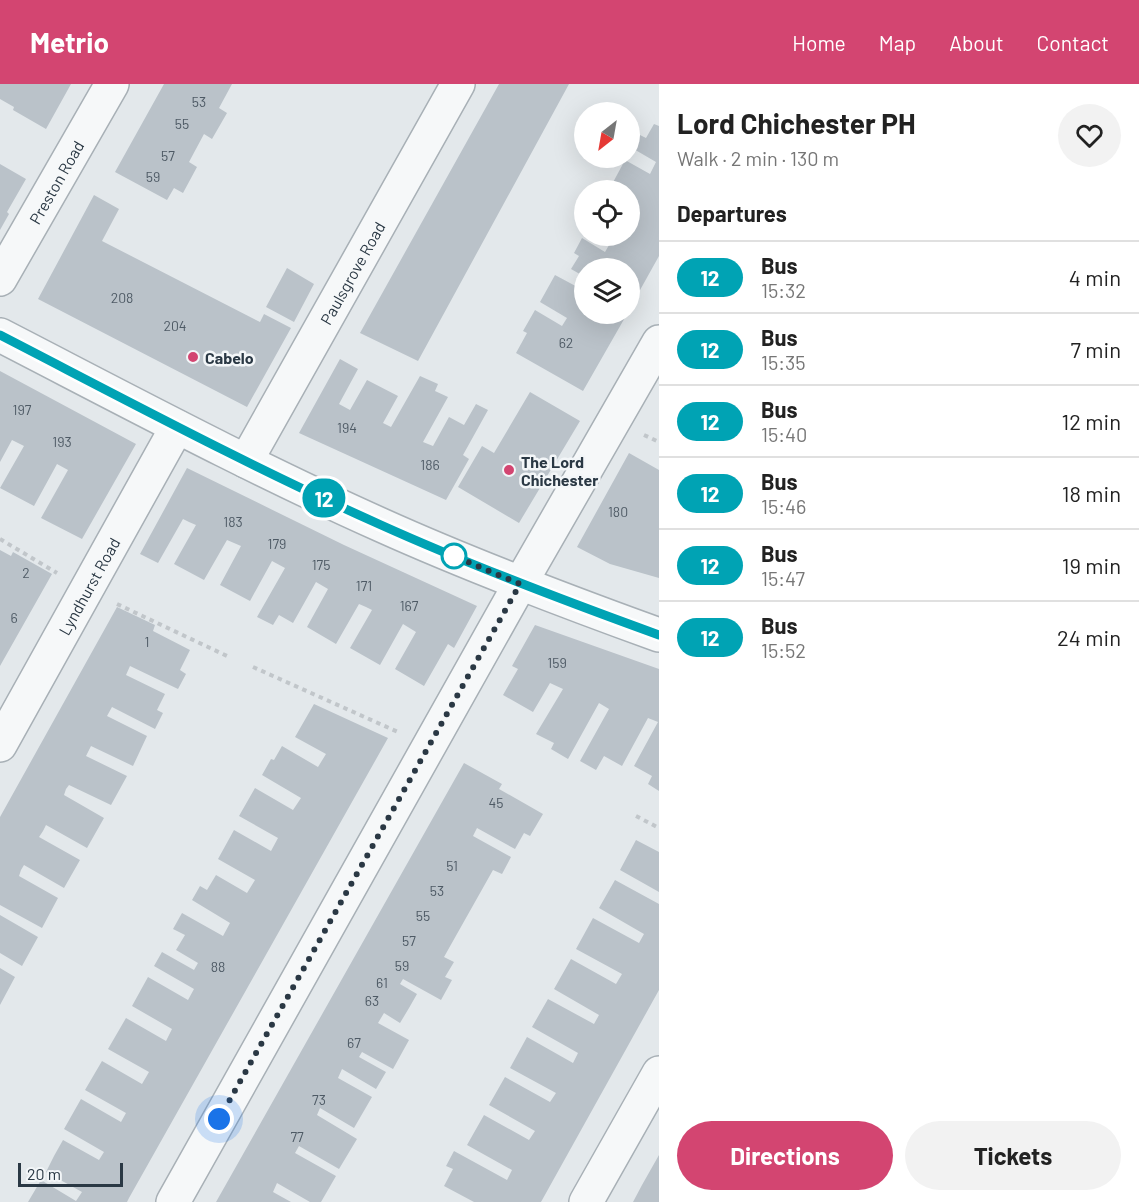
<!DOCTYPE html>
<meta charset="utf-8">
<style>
:root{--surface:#fff;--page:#f2f2f2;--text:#222;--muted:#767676;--line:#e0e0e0;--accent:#d34571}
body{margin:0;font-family:Barlow,sans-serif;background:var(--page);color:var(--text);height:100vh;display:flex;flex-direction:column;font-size:22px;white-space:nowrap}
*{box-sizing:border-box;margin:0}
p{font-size:20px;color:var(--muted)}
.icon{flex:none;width:33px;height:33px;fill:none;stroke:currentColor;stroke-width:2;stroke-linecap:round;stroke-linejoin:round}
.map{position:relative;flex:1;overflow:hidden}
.panel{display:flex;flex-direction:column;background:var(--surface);width:480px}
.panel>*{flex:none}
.badge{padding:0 12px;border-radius:20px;font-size:21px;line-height:39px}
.needle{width:39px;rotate:211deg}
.buttons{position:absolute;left:574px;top:18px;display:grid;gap:12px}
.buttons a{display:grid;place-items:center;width:66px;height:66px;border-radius:50%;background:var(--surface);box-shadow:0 6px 24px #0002;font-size:30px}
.scale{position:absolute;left:18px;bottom:15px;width:105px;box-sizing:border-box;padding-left:6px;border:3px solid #2a3844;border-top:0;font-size:16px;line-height:21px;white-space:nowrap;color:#2a3844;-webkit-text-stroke:4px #f3f6f8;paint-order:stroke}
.you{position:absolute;width:30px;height:30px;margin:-15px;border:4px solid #fff;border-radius:50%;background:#1a73e8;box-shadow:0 0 0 9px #1a73e833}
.map>.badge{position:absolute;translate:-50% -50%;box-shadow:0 0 0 3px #fff}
h2{padding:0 18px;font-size:22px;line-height:54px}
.round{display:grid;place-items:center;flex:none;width:63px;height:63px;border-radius:32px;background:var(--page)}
.overview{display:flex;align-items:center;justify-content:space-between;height:102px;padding:0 18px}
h1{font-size:28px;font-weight:700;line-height:45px}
.button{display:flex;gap:12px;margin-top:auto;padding:12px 18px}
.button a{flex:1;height:69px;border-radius:36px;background:var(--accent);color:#fff;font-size:24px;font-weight:700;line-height:69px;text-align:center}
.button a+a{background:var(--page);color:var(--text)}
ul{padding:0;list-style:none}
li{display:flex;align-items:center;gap:18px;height:72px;padding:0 18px;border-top:2px solid var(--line)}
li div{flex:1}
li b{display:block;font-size:22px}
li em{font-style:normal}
li .badge{min-width:66px;font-weight:700;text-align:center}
header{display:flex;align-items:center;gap:36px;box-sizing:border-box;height:84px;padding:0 30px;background:var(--accent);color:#fff}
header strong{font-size:28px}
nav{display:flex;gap:33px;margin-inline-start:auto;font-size:21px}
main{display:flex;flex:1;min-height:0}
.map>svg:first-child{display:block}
</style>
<header>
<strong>Metrio</strong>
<nav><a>Home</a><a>Map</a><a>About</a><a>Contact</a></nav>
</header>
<main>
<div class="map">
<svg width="659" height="1118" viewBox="0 0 659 1118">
<rect width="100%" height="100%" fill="#e3e8eb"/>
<path fill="#bac2c9" d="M 0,0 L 71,0 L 46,45 L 13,26 L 14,23 L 0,15 Z
M 164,0 L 232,0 L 219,24 L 227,29 L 212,55 L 204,50 L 189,78 L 197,83 L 183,109 L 174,104 L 167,116 L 115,88 Z
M 499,0 L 569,0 L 418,277 L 360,249 Z
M 654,40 L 659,42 L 659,172 L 630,224 L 630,184 L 585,184 L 585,193 L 571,185 L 579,172 L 574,169 L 582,154 L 605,168 L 612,156 L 604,152 L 630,152 L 630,123 L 634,117 L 630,115 L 630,106 L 614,106 L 610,104 L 625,76 L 650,90 L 656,78 L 632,64 L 640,51 L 646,54 Z
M 0,80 L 26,95 L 7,128 L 9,130 L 0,146 Z
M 94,111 L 119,125 L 102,157 L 260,238 L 264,230 L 291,244 L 247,323 L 38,215 Z
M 287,184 L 314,200 L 294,238 L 266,223 Z
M 555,191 L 583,206 L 585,203 L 585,230 L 627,230 L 583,307 L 516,269 L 527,249 L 523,247 L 535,226 L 562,242 L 567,234 L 540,218 Z
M 340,275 L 358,285 L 339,320 L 350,326 L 367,296 L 398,312 L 383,339 L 391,343 L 420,292 L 438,300 L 435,307 L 448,313 L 423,358 L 433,362 L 449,333 L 464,341 L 476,320 L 488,326 L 463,371 L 469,375 L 446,416 L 299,349 Z
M 0,287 L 136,360 L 82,455 L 41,434 L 68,386 L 57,380 L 34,422 L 0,404 L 24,362 L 12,356 L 0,378 Z
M 530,308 L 580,337 L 519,439 L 458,403 L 482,362 L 494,369 Z
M 629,369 L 659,386 L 659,494 L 610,480 L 577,463 Z
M 187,384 L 344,461 L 477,522 L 454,564 L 448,560 L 424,602 L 395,585 L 416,548 L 403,540 L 380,581 L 350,564 L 372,526 L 366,523 L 359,520 L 336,560 L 307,543 L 328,505 L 316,498 L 293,539 L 279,531 L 273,541 L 257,533 L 285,484 L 272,477 L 250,517 L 220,501 L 241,462 L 227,456 L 204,496 L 174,480 L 196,441 L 189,438 L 183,435 L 158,479 L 140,470 Z
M 0,466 L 11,472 L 13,468 L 52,490 L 0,582 Z
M 117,523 L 155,541 L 153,547 L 190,566 L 180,586 L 186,590 L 178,605 L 130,582 L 126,591 L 165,610 L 157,626 L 163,629 L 155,645 L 112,623 L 107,632 L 147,652 L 133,682 L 91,662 L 86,672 L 127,692 L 111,721 L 69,701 L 66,705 L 64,711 L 104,734 L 87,764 L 46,741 L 43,747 L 39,753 L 80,776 L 64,804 L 24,781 L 21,786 L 19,792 L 58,814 L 42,844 L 0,821 L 0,733 Z
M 535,541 L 659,585 L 659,707 L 648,700 L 652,692 L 634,682 L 658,638 L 648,634 L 622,682 L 604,672 L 596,686 L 580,677 L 609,625 L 599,619 L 568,675 L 551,665 L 554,659 L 536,650 L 563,605 L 550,599 L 533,628 L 503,611 L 518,585 L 512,582 Z
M 314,620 L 388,654 L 129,1114 L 127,1118 L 28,1118 L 41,1096 L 76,1117 L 82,1108 L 46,1088 L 54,1072 L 63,1056 L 99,1076 L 104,1068 L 64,1045 L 81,1015 L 121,1038 L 126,1029 L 85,1006 L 102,977 L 142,1000 L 149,988 L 108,965 L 126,934 L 166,957 L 172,945 L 132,922 L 148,893 L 188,916 L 194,905 L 154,882 L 162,868 L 194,886 L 198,879 L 176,866 L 185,851 L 173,845 L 182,829 L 223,852 L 230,839 L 192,816 L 200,802 L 207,806 L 216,791 L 247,809 L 255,796 L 218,775 L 234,746 L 271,767 L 278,754 L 239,732 L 255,704 L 293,726 L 301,714 L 262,691 L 271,675 L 274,676 L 282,662 L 318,683 L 326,670 L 295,653 Z
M 464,679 L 502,700 L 499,705 L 543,730 L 530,752 L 524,749 L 515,765 L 477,744 L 473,752 L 511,773 L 502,790 L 493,786 L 444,873 L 454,878 L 445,893 L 452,896 L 441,916 L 403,895 L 400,900 L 417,910 L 409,924 L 400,939 L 384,929 L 378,939 L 409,956 L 393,985 L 362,968 L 359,973 L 386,988 L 376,1005 L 342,985 L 338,994 L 372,1013 L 354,1044 L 320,1024 L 317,1031 L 357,1055 L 339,1085 L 299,1062 L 295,1069 L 336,1092 L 321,1118 L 310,1118 L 277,1099 L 273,1108 L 291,1118 L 216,1118 Z
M 636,756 L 659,768 L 659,808 L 620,786 Z
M 615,796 L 659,820 L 659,906 L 541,1118 L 474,1118 L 444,1102 L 453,1085 L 446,1082 L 454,1067 L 507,1096 L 512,1086 L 467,1061 L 484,1031 L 529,1056 L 535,1047 L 489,1021 L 505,993 L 550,1018 L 556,1009 L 510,984 L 527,953 L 573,979 L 578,969 L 532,943 L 548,915 L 594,940 L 599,931 L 554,905 L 571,875 L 616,900 L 622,890 L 576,865 L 593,834 L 639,859 L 644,850 L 599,824 Z
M 0,831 L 38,853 L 22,882 L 0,869 Z
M 0,884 L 15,893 L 0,921 Z
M 659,1071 L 659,1118 L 633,1118 L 642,1101 Z"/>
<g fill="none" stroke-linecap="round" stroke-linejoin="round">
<g stroke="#a8b0b6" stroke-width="36">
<g id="minor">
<path id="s1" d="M 0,195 L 112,0"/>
<path d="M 0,251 C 126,316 251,383 381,441 C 472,482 565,517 659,551"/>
<path id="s2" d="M 246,377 L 458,0"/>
<path id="s3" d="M 0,661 L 177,343"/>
<path d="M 173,1118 L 520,500 L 659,258"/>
<path d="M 586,1118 L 659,989"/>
</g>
</g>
<path stroke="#c1c6ca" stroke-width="4" stroke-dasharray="4.5 4.5" stroke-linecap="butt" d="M 644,351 L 659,358
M 0,455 L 57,489
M 117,520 L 227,572
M 253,583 L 398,648
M 636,732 L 659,744"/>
<use href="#minor" stroke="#f6f8f9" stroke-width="33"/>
</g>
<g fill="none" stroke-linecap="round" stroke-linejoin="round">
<g stroke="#fff" stroke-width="14">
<path id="line" d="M 0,251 C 126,316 251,383 381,441 C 472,482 565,517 659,551"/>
</g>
<use href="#line" stroke="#00a3b4" stroke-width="9"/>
<path stroke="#2a3844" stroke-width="6" stroke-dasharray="0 10.8" d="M 219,1035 L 520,500 L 454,472"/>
</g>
<g fill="#d34571" stroke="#f3f6f8" stroke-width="2">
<circle cx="193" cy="273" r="6"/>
<circle cx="509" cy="386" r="6"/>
</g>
<circle fill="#fff" stroke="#00a3b4" stroke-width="3" cx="454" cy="472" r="12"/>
<g text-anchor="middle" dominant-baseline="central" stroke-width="5" stroke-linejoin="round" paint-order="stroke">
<g font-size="14" fill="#4e5a65">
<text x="199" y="17">53</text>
<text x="182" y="39">55</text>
<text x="168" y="71">57</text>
<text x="153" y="92">59</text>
<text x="122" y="213">208</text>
<text x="175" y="241">204</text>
<text x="566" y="258">62</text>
<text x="22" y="325">197</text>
<text x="347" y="343">194</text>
<text x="62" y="357">193</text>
<text x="430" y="380">186</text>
<text x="618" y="427">180</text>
<text x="233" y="437">183</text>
<text x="277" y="459">179</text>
<text x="321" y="480">175</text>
<text x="26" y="488">2</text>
<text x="364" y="501">171</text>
<text x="409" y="521">167</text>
<text x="14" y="533">6</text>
<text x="147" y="557">1</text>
<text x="557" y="578">159</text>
<text x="496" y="718">45</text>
<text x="452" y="781">51</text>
<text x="437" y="806">53</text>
<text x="423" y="831">55</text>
<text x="409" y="856">57</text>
<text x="402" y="881">59</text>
<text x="218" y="882">88</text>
<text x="382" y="898">61</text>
<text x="372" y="916">63</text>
<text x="354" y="958">67</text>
<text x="319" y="1015">73</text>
<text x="297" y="1052">77</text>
</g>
<g font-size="16" fill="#2a3844" stroke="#f3f6f8">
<text stroke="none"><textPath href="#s1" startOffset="112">Preston Road</textPath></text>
<text stroke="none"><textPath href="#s2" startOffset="216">Paulsgrove Road</textPath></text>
<text stroke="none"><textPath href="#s3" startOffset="182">Lyndhurst Road</textPath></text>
</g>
<g font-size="16" font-weight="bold" fill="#2a3844" stroke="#f3f6f8" text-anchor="start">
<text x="205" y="273">Cabelo</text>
<text x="521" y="377">The Lord<tspan x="521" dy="18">Chichester</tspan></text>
</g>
</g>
</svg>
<div class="buttons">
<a><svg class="needle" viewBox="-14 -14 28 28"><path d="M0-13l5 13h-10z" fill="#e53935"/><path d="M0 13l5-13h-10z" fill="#767676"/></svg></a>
<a><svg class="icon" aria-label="locate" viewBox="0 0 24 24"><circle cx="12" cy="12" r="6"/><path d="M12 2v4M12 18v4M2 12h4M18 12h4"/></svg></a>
<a><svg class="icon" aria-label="layers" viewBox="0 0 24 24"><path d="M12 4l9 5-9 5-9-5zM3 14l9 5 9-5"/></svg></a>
</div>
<div class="scale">20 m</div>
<div class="you" style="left:219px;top:1035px"></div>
<b class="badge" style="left:324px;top:414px;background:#00a3b4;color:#fff">12</b>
</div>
<section class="panel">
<div class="overview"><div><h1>Lord Chichester PH</h1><p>Walk · 2 min · 130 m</p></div><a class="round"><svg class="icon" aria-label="heart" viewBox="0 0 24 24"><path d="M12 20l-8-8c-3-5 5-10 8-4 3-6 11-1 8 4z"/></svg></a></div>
<h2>Departures</h2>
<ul>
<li><span class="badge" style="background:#00a3b4;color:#fff">12</span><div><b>Bus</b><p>15:32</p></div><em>4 min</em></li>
<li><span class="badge" style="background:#00a3b4;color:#fff">12</span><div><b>Bus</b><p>15:35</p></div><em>7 min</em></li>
<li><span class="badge" style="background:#00a3b4;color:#fff">12</span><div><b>Bus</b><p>15:40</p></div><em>12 min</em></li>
<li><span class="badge" style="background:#00a3b4;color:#fff">12</span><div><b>Bus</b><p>15:46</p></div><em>18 min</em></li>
<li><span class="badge" style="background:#00a3b4;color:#fff">12</span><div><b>Bus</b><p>15:47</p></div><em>19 min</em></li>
<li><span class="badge" style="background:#00a3b4;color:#fff">12</span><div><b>Bus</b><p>15:52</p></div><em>24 min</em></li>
</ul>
<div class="button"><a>Directions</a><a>Tickets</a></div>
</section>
</main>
